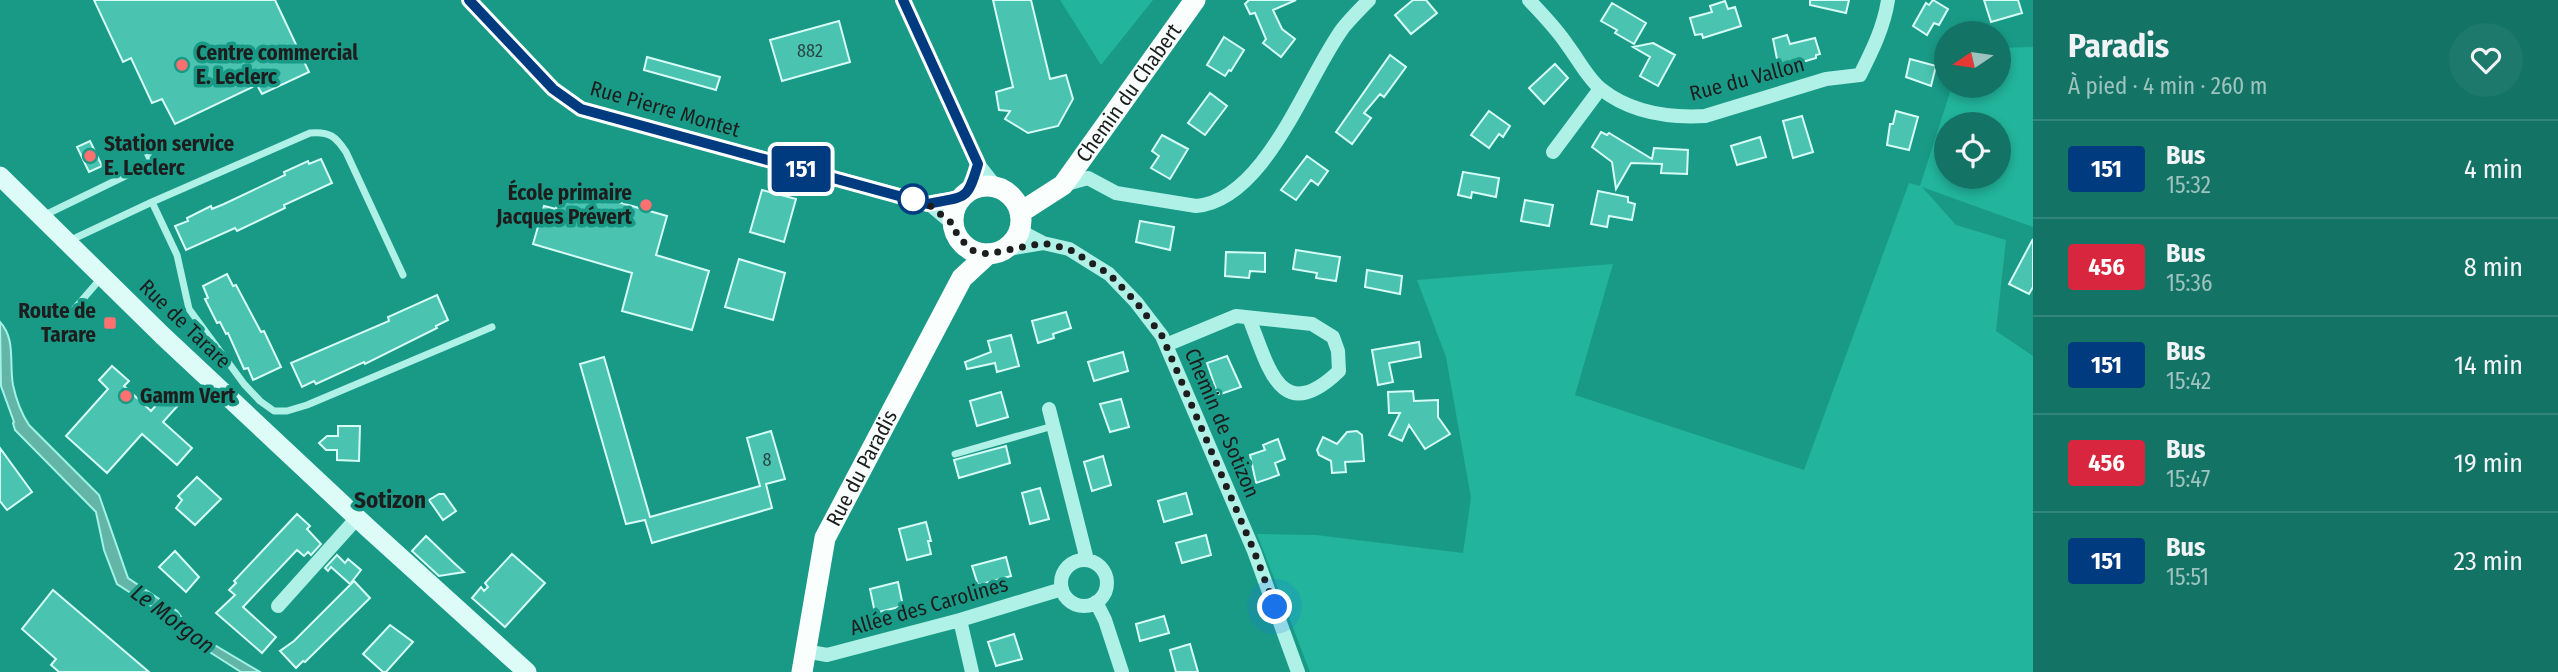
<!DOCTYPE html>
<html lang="fr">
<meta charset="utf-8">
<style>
:root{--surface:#137465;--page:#1c796b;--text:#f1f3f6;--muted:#9dc3bf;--line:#328679}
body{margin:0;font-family:"Fira Sans Condensed",sans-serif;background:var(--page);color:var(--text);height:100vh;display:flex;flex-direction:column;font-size:26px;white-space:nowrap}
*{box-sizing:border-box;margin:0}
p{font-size:23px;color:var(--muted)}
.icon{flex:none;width:38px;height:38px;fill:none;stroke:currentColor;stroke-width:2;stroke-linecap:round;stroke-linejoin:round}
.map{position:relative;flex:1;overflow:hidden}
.panel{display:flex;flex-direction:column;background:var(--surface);width:525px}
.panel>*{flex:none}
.badge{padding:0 14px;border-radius:5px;font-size:24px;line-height:46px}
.needle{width:46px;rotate:257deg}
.fabs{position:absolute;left:1934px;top:21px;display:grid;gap:14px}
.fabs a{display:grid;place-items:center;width:77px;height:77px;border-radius:50%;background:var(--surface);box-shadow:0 4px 10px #0003;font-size:35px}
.you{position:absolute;width:35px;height:35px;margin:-18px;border:5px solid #fff;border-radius:50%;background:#1a73e8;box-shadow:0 0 0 10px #1a73e833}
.map>.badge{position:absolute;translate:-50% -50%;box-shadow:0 0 0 4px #fff}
.round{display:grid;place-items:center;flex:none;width:74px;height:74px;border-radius:37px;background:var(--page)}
.head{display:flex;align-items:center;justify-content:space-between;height:119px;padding:0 35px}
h1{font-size:33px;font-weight:700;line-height:52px}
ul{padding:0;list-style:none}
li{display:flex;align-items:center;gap:21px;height:98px;padding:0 35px;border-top:2px solid var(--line)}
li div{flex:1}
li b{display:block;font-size:26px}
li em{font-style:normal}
li .badge{min-width:77px;font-weight:700;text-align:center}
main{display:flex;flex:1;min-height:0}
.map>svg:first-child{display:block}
</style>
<main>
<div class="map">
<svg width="2033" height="672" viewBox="0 0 2033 672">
<rect width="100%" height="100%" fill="#199a87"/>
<path fill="#22b49c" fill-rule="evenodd" d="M 1060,0 L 1153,0 L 1101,65 Z
M 2033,47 L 2033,227 L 1922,187 L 1956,225 L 2006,240 L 1996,331 L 2033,356 L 2033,672 L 1310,672 L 1257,534 L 1316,535 L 1463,553 L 1471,498 L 1446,357 L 1417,280 L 1613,264 L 1575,395 L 1804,470 L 1909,183 L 1920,186 L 1952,86 L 1998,86 L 1999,48 ZM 1946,124 L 1998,124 L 1998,177 L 1946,177 Z"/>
<path fill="#63b5a8" stroke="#a2f3e5" stroke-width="2" d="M 0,322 C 16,339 9,363 13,385 C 16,399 21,413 29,425 L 99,495 L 128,578 L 177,611 L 191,631 L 260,672 L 241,672 L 208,651 L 185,639 L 174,621 L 117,584 L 104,550 L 96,512 L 15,430 L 13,423 L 14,422 L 1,386 Z"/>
<path fill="#4ac3b0" stroke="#d7fcf6" stroke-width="2" d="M 94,0 L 275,0 L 309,72 L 262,94 L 257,85 L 175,124 L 162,99 L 152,103 L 131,58 L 123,62 Z
M 993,0 L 1031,0 L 1050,79 L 1066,75 L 1073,99 L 1058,126 L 1028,133 L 1005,119 L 1010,111 L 999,110 L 996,92 L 1013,87 Z
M 1249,0 L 1296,0 L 1273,10 L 1282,29 L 1295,39 L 1281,57 L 1263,43 L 1266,39 L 1255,13 L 1250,14 L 1245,4 Z
M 1413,0 L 1426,0 L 1437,13 L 1411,34 L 1395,15 Z
M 1810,0 L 1849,0 L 1846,13 L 1810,5 Z
M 1933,0 L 1948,9 L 1939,25 L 1934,23 L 1927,35 L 1913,26 L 1926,3 L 1929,5 Z
M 1984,0 L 2018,0 L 2022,13 L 1991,22 Z
M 1725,1 L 1728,9 L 1735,7 L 1741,26 L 1703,38 L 1702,34 L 1695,35 L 1690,18 L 1712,12 L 1710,6 Z
M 1612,3 L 1646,23 L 1634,44 L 1615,33 L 1617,30 L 1601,21 Z
M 839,21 L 850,62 L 782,81 L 770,40 Z
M 1787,35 L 1790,44 L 1815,38 L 1820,54 L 1816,55 L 1816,58 L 1779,69 L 1773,39 Z
M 1224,37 L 1244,50 L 1231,71 L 1229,70 L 1225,76 L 1207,65 Z
M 1653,43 L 1675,55 L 1658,86 L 1640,76 L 1650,57 L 1633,47 Z
M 1390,55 L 1406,67 L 1384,97 L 1380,94 L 1364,113 L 1371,118 L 1352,144 L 1336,132 Z
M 647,57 L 720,77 L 716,90 L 644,70 Z
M 1910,59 L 1936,66 L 1931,86 L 1906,77 Z
M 1555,64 L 1568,78 L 1544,104 L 1529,88 Z
M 1210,93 L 1227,106 L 1205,135 L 1188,123 Z
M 1489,111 L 1510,126 L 1503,137 L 1499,134 L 1489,148 L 1471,135 Z
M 1896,111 L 1918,117 L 1909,150 L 1887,145 L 1890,124 L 1893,124 Z
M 1802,116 L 1813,152 L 1793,158 L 1783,121 Z
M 1601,132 L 1607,135 L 1609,133 L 1652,159 L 1654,148 L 1688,150 L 1687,174 L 1661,173 L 1662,164 L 1631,163 L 1616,189 L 1612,162 L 1592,147 Z
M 1162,135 L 1188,149 L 1170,179 L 1151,168 L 1159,156 L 1152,151 Z
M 1760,137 L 1766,157 L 1737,165 L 1731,146 Z
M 90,141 L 102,166 L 89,172 L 77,147 Z
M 1307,156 L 1328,171 L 1318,185 L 1311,180 L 1296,200 L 1281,190 Z
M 321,159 L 332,183 L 284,205 L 285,208 L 237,231 L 235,228 L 186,250 L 175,226 L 188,221 L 187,218 L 211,206 L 212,209 L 224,204 L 285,175 L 284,172 L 308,161 L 309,164 Z
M 1463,172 L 1499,178 L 1496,197 L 1472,192 L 1471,198 L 1458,195 Z
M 562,186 L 667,216 L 656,255 L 709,271 L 692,330 L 622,311 L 632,273 L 533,244 L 544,206 L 556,209 Z
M 762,190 L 796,199 L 784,242 L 750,232 Z
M 1598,191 L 1628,197 L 1628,202 L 1635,204 L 1632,220 L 1609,216 L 1607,227 L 1591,224 Z
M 1525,200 L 1553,205 L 1549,226 L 1521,221 Z
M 1140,221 L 1174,227 L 1170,250 L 1136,242 Z
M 2033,239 L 2033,287 L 2029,294 L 2009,284 Z
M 1296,250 L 1340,257 L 1336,281 L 1316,278 L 1317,273 L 1293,269 Z
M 1226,252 L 1265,253 L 1265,272 L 1250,271 L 1249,278 L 1225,276 Z
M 739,259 L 785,273 L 773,320 L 725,307 Z
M 1367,270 L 1402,276 L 1400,294 L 1365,287 Z
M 227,274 L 233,286 L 236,285 L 261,332 L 264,331 L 281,367 L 253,380 L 248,368 L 244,369 L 228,333 L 226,334 L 220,322 L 217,323 L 205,299 L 208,298 L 203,286 Z
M 437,295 L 448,320 L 436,326 L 437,328 L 365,364 L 364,362 L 316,384 L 314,381 L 302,387 L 291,363 L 389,321 L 388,317 Z
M 1066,312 L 1071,328 L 1053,334 L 1054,338 L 1038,343 L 1032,321 Z
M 1011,335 L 1019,366 L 997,372 L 995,363 L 967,369 L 965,362 L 991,352 L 988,341 Z
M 1419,342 L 1421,357 L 1389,363 L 1393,382 L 1378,385 L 1372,350 Z
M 1123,352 L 1128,371 L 1094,381 L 1088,362 Z
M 1227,356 L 1241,387 L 1218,395 L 1207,363 Z
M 604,357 L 650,517 L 760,486 L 747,438 L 771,431 L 785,479 L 766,484 L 772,508 L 652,543 L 645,520 L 626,524 L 580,364 Z
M 112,366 L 129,381 L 124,386 L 151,411 L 170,390 L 183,400 L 163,422 L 192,448 L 177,465 L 142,434 L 107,473 L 66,436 L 108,389 L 99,380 Z
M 1413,391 L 1414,401 L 1438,400 L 1438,417 L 1450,434 L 1425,449 L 1409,425 L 1402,441 L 1389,435 L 1400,413 L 1389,413 L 1388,392 Z
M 1001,392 L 1008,417 L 977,426 L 970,401 Z
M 1121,399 L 1129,427 L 1110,432 L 1100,404 Z
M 338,426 L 360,426 L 359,461 L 337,460 L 337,450 L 326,450 L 319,443 L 327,436 L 338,436 Z
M 1357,431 L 1362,435 L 1364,461 L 1345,462 L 1346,472 L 1332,473 L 1331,461 L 1319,455 L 1317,450 L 1323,437 L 1337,444 L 1347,432 Z
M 1278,439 L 1285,459 L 1275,463 L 1279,475 L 1256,483 L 1250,455 L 1265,450 L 1263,445 Z
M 1006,446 L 1010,463 L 959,478 L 954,460 Z
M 0,448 L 32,492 L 7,510 L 0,501 Z
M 1103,456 L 1111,485 L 1092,491 L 1084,462 Z
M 197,477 L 221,499 L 195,525 L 176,508 L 182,500 L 178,496 Z
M 1040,488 L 1049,519 L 1030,524 L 1022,493 Z
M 1186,493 L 1192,514 L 1164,522 L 1158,501 Z
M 439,494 L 444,494 L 456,511 L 443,520 L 429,500 Z
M 297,514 L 310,526 L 307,529 L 321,544 L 311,555 L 308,552 L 304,556 L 297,550 L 243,607 L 276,637 L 262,653 L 216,613 L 235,595 L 229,590 L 236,583 L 234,581 Z
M 926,522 L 931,541 L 928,541 L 931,554 L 907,560 L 899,529 Z
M 1206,535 L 1211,555 L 1182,563 L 1176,543 Z
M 426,536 L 453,562 L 464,572 L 439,576 L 412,551 Z
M 175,551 L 199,577 L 186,592 L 159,567 Z
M 512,554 L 545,583 L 505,627 L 472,598 L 481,587 L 484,591 L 488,587 L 485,583 Z
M 337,555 L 345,563 L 348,559 L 361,570 L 350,584 L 331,567 L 328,571 L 325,568 Z
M 1006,557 L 1011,576 L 978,585 L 972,566 Z
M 354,581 L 370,598 L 305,662 L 303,661 L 296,668 L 280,651 L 294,641 Z
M 898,582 L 903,606 L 875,613 L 870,589 Z
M 53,590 L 108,637 L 149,672 L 59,672 L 51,665 L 56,659 L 22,629 Z
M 1164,616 L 1169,633 L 1140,641 L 1136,624 Z
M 390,625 L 413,642 L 386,672 L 383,672 L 363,654 Z
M 1014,634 L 1022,659 L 996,666 L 988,642 Z
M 1190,644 L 1198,672 L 1176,672 L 1170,650 Z"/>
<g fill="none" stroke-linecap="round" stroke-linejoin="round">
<path stroke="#aff1e6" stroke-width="7" d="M 152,202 L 177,255 L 189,309 L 244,384 L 260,401 L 274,411 L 287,411 L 307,405 L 492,327
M 45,215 L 152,163 L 139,136
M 71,240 L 152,202 L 310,133 C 330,131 336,137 346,152 L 403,275
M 70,314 L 102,277
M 955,454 L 1053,426"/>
<path stroke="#aff1e6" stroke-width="14" d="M 469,0 L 553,89 L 581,109 L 928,203 L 954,225
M 903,0 L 978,164 L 996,187
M 1529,0 C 1543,15 1557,29 1568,46 C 1578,59 1588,79 1601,89 C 1631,113 1669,118 1705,116 L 1826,79 L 1860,75 C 1872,51 1884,27 1888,0
M 1553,152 L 1600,89
M 1063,185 L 1088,178 L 1116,193 L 1196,206 C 1266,200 1306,78 1343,28 C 1351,18 1360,9 1369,0
M 971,190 L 978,164
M 928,203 L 962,197
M 1020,231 L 1043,243 L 1069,249 L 1109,274 L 1136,302 L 1162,336 L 1254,551 L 1298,672
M 1003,250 L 1043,243
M 1166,345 L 1236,316 L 1312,324 L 1333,337 L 1338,351 L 1339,371 C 1280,428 1268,365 1249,318
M 1049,409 L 1087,560
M1061 583a23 23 0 1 1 46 0a23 23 0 1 1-46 0Z
M 1096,602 L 1105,620 L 1122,672
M 278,606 L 357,518
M 960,620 L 972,672
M 805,651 L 827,655 L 960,620 L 1062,589"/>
<path stroke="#defcf7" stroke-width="19" d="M 0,176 L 163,336 L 368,528 L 527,672"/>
<g stroke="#fafffe" stroke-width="21">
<circle cx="987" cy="220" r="34"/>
<path id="s1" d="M 1021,212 L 1063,185 L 1195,0"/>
<path id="s2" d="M 802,672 L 825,538 L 962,278 L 988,254"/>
</g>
</g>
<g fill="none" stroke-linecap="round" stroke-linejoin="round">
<g stroke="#fff" stroke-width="16">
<path id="line" d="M 469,0 L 553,89 L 581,109 L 928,204 C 966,196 967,202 978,164 L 903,0"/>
</g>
<use href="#line" stroke="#003b80" stroke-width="10"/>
<path stroke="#1d1d1d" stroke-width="7" stroke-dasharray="0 12.6" d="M 913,199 L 910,199 L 928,204 L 954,225 L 957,235 L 971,250 L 988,254 L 1043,243 L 1069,249 L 1109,274 L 1136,302 L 1162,336 L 1254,551 L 1275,607"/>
</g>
<g fill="#ff7070" stroke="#199a87" stroke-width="2.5">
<circle cx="182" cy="65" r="7"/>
<circle cx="90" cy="156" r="7"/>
<circle cx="646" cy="205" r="7"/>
<rect x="103" y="316" width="14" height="14" rx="3.5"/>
<circle cx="126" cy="396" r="7"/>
</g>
<circle fill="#fff" stroke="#003b80" stroke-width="3.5" cx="913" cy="199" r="14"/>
<g text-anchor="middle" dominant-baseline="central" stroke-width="7" stroke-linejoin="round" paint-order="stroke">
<g font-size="18" fill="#284642">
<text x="810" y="51">882</text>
<text x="767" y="460">8</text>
</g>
<g font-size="21" font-weight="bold" fill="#1d1d1d" stroke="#199a87" text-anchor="start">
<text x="196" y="53">Centre commercial<tspan x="196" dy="24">E. Leclerc</tspan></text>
<text x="104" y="144">Station service<tspan x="104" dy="24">E. Leclerc</tspan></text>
<text x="632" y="193" text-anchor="end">École primaire<tspan x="632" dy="24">Jacques Prévert</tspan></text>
<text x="96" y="311" text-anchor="end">Route de<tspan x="96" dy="24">Tarare</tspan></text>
<text x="140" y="396">Gamm Vert</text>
</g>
<g font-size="21" fill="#1d1d1d" stroke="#199a87">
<text transform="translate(1747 79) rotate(-15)">Rue du Vallon</text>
<text stroke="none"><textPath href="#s1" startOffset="163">Chemin du Chabert</textPath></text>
<text transform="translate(665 109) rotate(16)">Rue Pierre Montet</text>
<text transform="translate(185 324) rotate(44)">Rue de Tarare</text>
<text transform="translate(1222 423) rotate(67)">Chemin de Sotizon</text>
<text stroke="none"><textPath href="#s2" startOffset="215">Rue du Paradis</textPath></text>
<text transform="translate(929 606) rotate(-16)">Allée des Carolines</text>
</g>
<g font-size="23" font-weight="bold" fill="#1d1d1d" stroke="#199a87">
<text x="390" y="500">Sotizon</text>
</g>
<g font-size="23" font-style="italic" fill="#1a1d1c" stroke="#199a87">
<text transform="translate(173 619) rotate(37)">Le Morgon</text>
</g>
</g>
</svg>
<div class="fabs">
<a><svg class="needle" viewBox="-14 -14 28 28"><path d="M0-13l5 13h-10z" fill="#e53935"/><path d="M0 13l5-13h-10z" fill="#9dc3bf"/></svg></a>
<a><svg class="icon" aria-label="locate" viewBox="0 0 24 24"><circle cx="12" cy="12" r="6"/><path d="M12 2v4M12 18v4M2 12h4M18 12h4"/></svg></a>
</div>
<div class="you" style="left:1275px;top:607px"></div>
<b class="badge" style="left:801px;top:169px;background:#003b80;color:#fff">151</b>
</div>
<section class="panel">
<div class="head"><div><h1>Paradis</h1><p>À pied · 4 min · 260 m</p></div><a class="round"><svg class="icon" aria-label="heart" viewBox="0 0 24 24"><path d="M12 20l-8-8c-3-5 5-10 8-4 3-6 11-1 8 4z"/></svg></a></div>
<ul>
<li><span class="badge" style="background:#003b80;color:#fff">151</span><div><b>Bus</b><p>15:32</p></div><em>4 min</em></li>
<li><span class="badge" style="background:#d7263d;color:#fff">456</span><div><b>Bus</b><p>15:36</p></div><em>8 min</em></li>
<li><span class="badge" style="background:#003b80;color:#fff">151</span><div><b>Bus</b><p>15:42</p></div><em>14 min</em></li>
<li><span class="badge" style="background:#d7263d;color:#fff">456</span><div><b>Bus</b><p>15:47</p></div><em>19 min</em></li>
<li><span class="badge" style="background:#003b80;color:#fff">151</span><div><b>Bus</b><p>15:51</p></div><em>23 min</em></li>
</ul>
</section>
</main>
